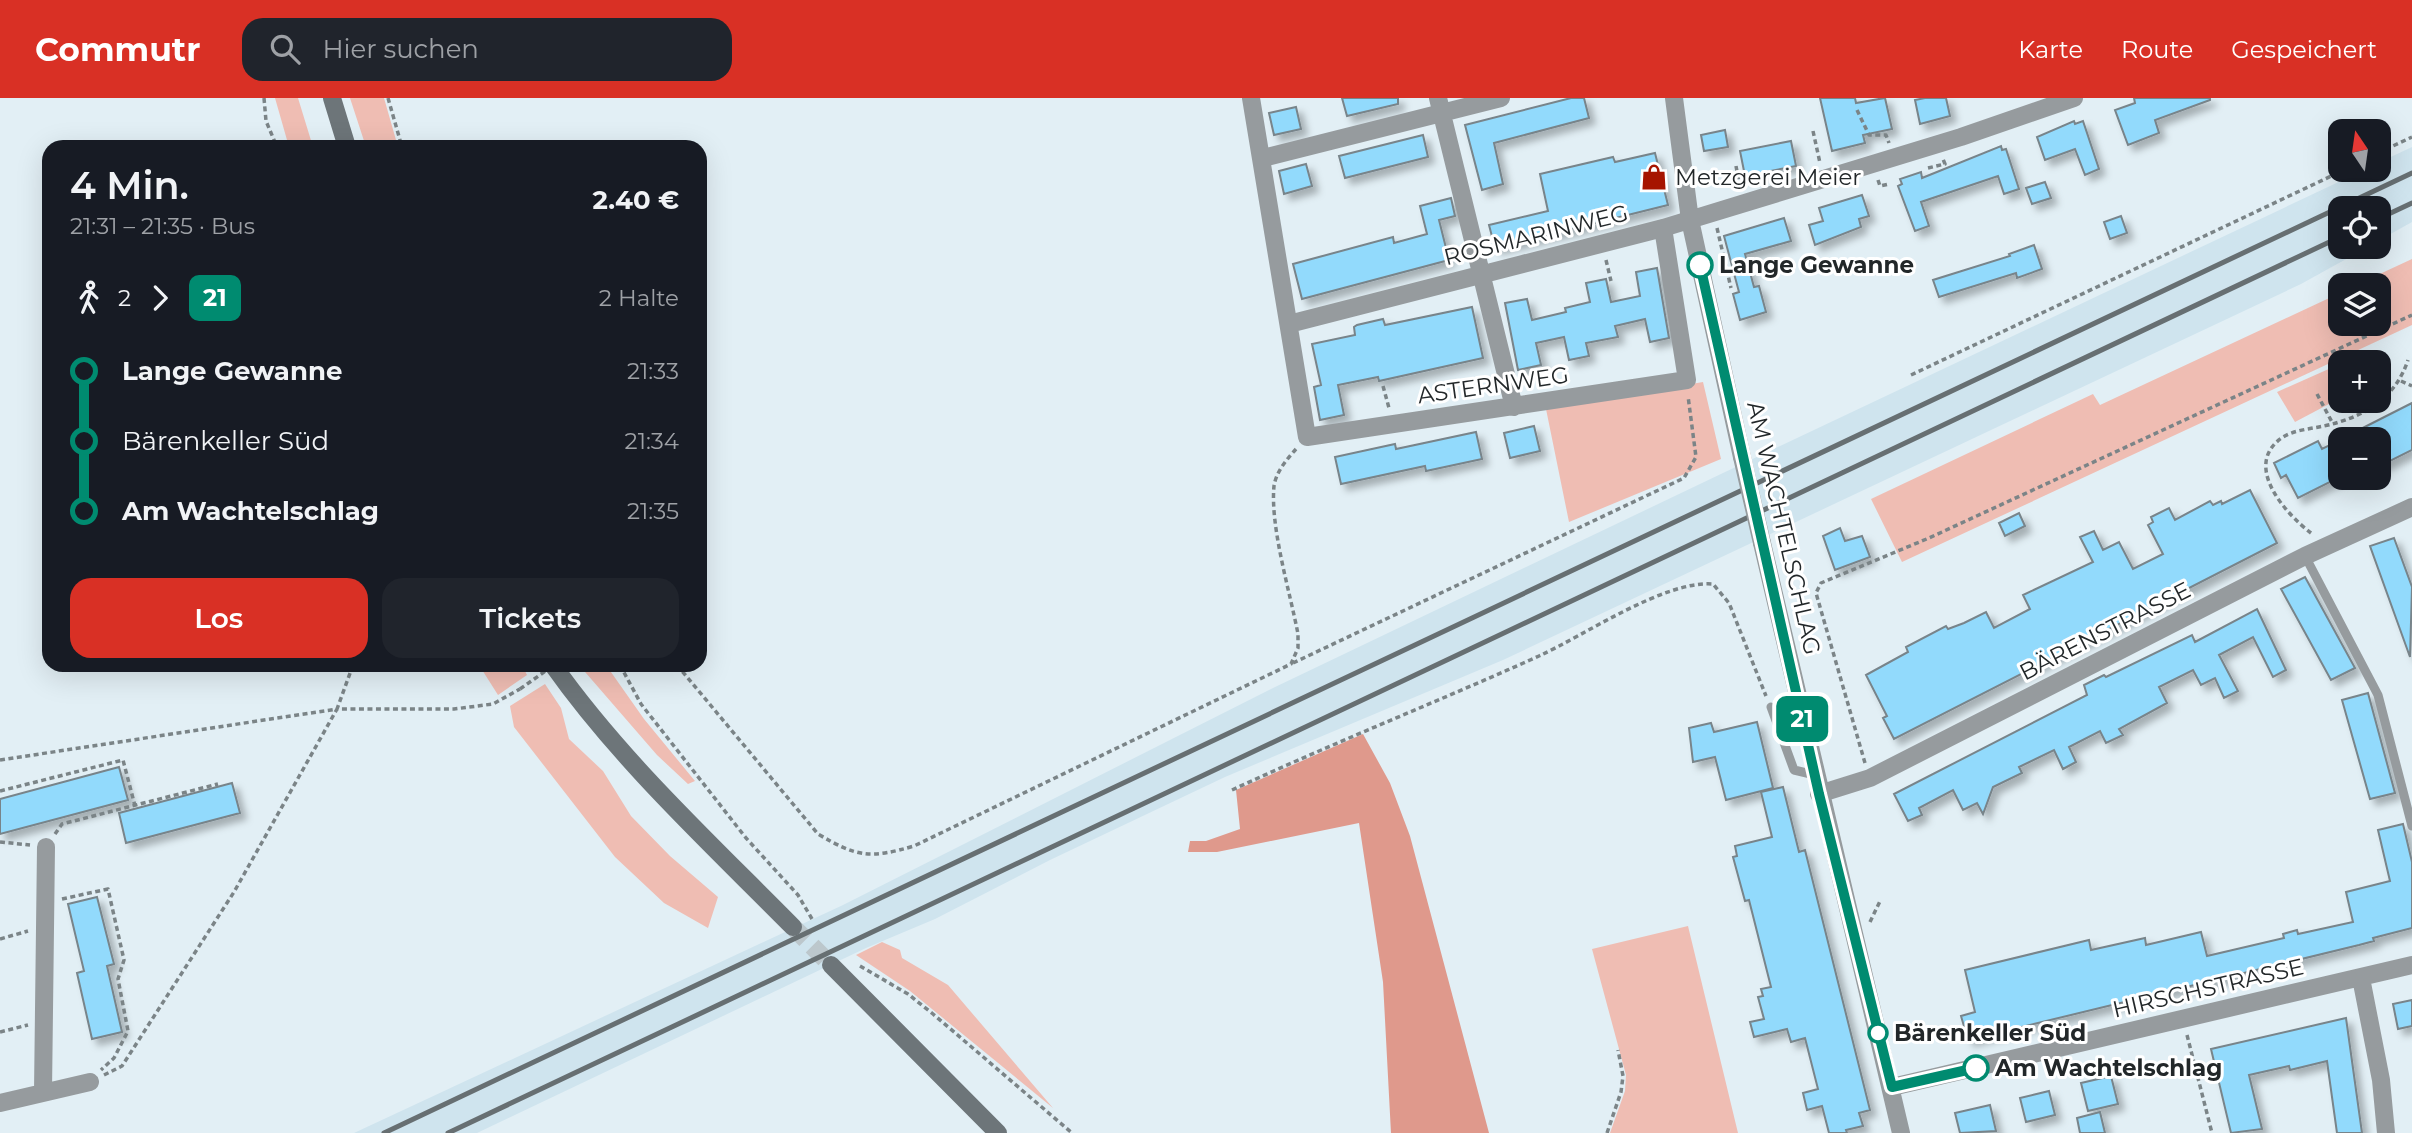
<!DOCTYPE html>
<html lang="de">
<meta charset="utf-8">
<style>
:root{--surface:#171b24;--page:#20242c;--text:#f1f3f6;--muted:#9ea1a6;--accent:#d93025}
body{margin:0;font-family:Montserrat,sans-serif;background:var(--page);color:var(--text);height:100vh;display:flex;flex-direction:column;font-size:26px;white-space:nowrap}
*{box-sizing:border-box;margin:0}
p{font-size:23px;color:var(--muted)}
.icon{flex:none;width:38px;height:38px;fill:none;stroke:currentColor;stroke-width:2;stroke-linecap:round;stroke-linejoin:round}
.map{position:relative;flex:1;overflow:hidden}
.details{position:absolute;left:42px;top:42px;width:665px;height:532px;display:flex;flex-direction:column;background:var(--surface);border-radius:21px;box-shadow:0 7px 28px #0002}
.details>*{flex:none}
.badge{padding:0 14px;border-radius:10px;font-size:24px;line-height:46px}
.needle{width:46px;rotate:347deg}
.tools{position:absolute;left:2328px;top:21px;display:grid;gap:14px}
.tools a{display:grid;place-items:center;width:63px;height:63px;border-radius:14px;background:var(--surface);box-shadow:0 7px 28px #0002;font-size:35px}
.map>.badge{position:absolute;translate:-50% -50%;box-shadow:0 0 0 4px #fff}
.legs{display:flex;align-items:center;gap:10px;height:77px;padding:0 28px;font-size:23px}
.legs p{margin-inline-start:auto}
.head{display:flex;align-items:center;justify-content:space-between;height:119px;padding:0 28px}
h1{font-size:38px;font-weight:600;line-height:52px}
.cta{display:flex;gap:14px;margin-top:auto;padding:14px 28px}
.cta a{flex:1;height:80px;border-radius:21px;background:var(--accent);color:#fff;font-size:28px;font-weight:600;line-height:80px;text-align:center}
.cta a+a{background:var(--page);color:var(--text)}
ul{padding:0 28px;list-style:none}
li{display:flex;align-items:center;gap:24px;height:70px;font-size:26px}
li i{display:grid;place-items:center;width:10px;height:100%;margin:0 9px;background:currentColor}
li i::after{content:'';width:18px;height:18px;margin:-9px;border:5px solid;border-radius:50%;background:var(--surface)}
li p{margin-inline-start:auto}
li:first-child i{background:linear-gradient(#0000 50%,currentColor 0)}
li:last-child i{background:linear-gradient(currentColor 50%,#0000 0)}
header{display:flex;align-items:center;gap:42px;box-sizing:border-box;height:98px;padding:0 35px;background:var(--accent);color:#fff}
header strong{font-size:33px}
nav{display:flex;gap:38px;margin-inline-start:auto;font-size:24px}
.search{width:490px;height:63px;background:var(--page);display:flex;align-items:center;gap:18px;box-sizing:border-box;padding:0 24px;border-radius:21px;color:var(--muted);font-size:26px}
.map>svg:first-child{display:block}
</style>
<header>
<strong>Commutr</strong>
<div class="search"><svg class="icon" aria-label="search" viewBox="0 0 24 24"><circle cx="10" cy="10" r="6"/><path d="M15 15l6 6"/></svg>Hier suchen</div>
<nav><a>Karte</a><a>Route</a><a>Gespeichert</a></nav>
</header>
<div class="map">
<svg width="2412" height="1035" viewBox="0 0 2412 1035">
<defs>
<filter id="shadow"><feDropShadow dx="6" dy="6" stdDeviation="3.5" flood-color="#0004"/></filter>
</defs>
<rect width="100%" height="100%" fill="#e2eff5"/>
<path fill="#cfe4ee" d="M 2412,49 L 2412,124 L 2378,143 L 2378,110 L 2340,110 L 2340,149 L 2368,149 L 2301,186 L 1503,562 L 1225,679 L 1050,762 L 935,821 L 866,850 L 477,1035 L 354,1035 L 843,807 L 1273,590 L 1723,375 L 2364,72 L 2378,72 L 2378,65 Z"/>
<path fill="#efbdb3" d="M 275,0 L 298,0 L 313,49 L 289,49 Z
M 350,0 L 384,0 L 398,49 L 366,49 Z
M 2412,161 L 2412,227 L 1902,464 L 1871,401 L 2093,296 L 2100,307 L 2340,195 L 2340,226 L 2378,226 L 2378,187 L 2356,187 Z
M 2340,266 L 2340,303 L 2344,303 L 2332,310 L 2329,306 L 2295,324 L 2277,294 Z
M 1703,284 L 1721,361 L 1569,424 L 1546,311 Z
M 479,567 L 522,567 L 527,577 L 498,597 Z
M 579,567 L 606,567 L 644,621 L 695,683 L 688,686 L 657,657 Z
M 545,586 L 561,610 L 569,641 L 603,673 L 631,718 L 670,758 L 718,799 L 708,830 L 664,805 L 615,759 L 514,629 L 510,608 Z
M 1688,828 L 1738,1035 L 1610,1035 L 1625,993 L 1626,977 L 1592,851 Z
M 882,844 L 900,852 L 902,860 L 948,887 L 1053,1010 L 910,893 L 856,857 Z"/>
<path fill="#df998c" d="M 1363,636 L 1390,685 L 1410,738 L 1489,1035 L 1391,1035 L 1383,884 L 1359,725 L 1217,754 L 1188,754 L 1190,743 L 1206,743 L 1240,731 L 1236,692 Z"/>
<path fill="#92dafc" stroke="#78848a" stroke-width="2" filter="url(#shadow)" d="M 1342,0 L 1398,0 L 1398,6 L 1347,18 Z
M 1571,0 L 1584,0 L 1589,20 L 1494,45 L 1503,86 L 1482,92 L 1465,27 Z
M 1820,0 L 1855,0 L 1856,5 L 1885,0 L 1892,31 L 1863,37 L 1865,45 L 1832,53 Z
M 1925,0 L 1946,0 L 1950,18 L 1920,26 L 1915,2 Z
M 2134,0 L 2210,0 L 2210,2 L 2155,22 L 2159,35 L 2128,47 L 2115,12 L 2135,5 Z
M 1296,9 L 1301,31 L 1274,37 L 1269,15 Z
M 2074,23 L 2075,26 L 2083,23 L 2099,71 L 2085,77 L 2075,51 L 2045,62 L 2037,39 Z
M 1725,32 L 1728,49 L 1704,53 L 1701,37 Z
M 1423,37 L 1428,59 L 1345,80 L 1339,58 Z
M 1791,43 L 1796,68 L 1745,78 L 1740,53 Z
M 2001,48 L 2002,52 L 2006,51 L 2019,91 L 2004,96 L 1998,78 L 1921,104 L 1929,128 L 1915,133 L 1898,88 L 1902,86 L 1900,81 L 1921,74 L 1922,80 Z
M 1655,55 L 1668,107 L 1495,150 L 1489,127 L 1548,113 L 1540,76 L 1613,59 L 1615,64 Z
M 1306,66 L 1312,88 L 1284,96 L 1279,73 Z
M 2045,84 L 2051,100 L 2032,106 L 2026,90 Z
M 1862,97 L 1869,118 L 1859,121 L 1861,129 L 1815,147 L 1809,127 L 1823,123 L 1819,110 Z
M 1451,100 L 1455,118 L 1439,122 L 1449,162 L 1302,201 L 1293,166 L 1393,139 L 1394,145 L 1427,136 L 1420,108 Z
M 2121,118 L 2127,135 L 2110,141 L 2104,124 Z
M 1784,120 L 1791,143 L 1745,156 L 1754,189 L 1759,188 L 1766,214 L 1740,222 L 1733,196 L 1739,194 L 1724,138 Z
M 2034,147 L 2042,171 L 2017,180 L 2016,175 L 1939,199 L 1933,182 L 2010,158 L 2009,156 Z
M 1657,170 L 1669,240 L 1650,244 L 1645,221 L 1615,228 L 1618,239 L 1586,245 L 1589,258 L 1569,262 L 1564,239 L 1536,245 L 1541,267 L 1518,272 L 1505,205 L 1527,201 L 1532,222 L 1566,214 L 1565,210 L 1590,204 L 1586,185 L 1606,181 L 1611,204 L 1640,198 L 1636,174 Z
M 1472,209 L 1483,260 L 1379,283 L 1378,279 L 1338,287 L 1344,317 L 1320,322 L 1314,289 L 1321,287 L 1312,246 L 1355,237 L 1354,229 L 1357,227 L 1383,221 L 1385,227 Z
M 2412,305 L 2412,352 L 2378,369 L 2378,341 L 2341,341 Z
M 1534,328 L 1540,353 L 1510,360 L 1504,335 Z
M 1476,334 L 1482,361 L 1426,373 L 1425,368 L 1341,386 L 1335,359 L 1395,346 L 1396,351 Z
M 2340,342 L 2340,379 L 2298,400 L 2286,377 L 2281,380 L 2274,365 L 2318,343 L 2322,351 Z
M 2250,392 L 2277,445 L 1894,641 L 1883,620 L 1887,618 L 1866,577 L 1908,554 L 1906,549 L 1946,528 L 1948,531 L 1964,525 L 1986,514 L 1994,530 L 2030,511 L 2023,497 L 2093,464 L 2080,439 L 2094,433 L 2103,452 L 2119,444 L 2133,471 L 2163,456 L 2148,427 L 2153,424 L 2151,419 L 2169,410 L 2175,422 L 2210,403 L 2213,407 L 2221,403 L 2222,406 Z
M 2019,415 L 2025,428 L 2005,438 L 1999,425 Z
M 1840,430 L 1845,443 L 1862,438 L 1870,459 L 1835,472 L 1823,438 Z
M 2394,440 L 2412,489 L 2410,559 L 2370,448 Z
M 2305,479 L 2355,570 L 2331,582 L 2281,491 Z
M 2257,511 L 2286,572 L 2273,579 L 2253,539 L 2219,557 L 2238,593 L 2224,600 L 2215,580 L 2201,587 L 2193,572 L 2159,589 L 2167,605 L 2119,631 L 2123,637 L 2106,645 L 2100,633 L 2069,649 L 2076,664 L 2063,671 L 2054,652 L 2019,669 L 2022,675 L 1993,689 L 1983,716 L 1977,705 L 1963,712 L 1953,692 L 1919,710 L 1922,717 L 1908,723 L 1894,696 L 2087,597 L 2084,587 L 2104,577 L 2106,579 L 2192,537 L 2195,544 Z
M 2368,595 L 2395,695 L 2370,701 L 2342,602 Z
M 1757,624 L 1773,690 L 1726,702 L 1715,659 L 1693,664 L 1689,630 L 1711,625 L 1714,634 Z
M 119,669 L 128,702 L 0,736 L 0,701 Z
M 232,685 L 240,715 L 126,745 L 119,715 Z
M 1783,689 L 1799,754 L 1805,752 L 1870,1012 L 1859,1015 L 1863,1028 L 1846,1032 L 1847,1035 L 1829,1035 L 1822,1008 L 1807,1012 L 1803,995 L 1818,991 L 1805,940 L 1791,944 L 1787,931 L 1754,939 L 1750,924 L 1764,921 L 1758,899 L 1763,898 L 1761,891 L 1771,889 L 1749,802 L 1745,803 L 1733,759 L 1737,758 L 1735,748 L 1772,739 L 1761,694 Z
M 2403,726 L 2412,764 L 2412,830 L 2373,840 L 2374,843 L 2359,847 L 1968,942 L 1961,918 L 1975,914 L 1965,872 L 2089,842 L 2091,852 L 2145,840 L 2146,847 L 2201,834 L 2207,858 L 2284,840 L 2283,836 L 2297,832 L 2298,836 L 2353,824 L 2346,794 L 2390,783 L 2378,732 Z
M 97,799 L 114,866 L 107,868 L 122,934 L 92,941 L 77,875 L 84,873 L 68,806 Z
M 2412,902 L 2412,928 L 2398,931 L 2393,906 Z
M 2346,920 L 2362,1035 L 2337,1035 L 2327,963 L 2290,972 L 2289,968 L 2249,977 L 2262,1031 L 2231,1035 L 2211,951 Z
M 2111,978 L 2118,1006 L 2088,1013 L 2081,985 Z
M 2049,993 L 2055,1017 L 2026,1024 L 2020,1000 Z
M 1990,1007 L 1996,1033 L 1960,1035 L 1955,1015 Z
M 2100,1014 L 2105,1035 L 2080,1035 L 2077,1020 Z"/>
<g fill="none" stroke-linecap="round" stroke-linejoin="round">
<path stroke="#bcc7cc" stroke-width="18" stroke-dasharray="18 9" stroke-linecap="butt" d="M 793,829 L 831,867"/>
<path stroke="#7b8487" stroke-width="3.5" stroke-dasharray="5 3.5" stroke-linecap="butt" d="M 264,0 L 266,23 L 277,49
M 388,0 L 402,49
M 1857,12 L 1869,37 L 1886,37 L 1889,45
M 1813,33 L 1820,65
M 2378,55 L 2412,39
M 1736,68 L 1740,90
M 1928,70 L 1945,66 L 1943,61
M 1878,82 L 1880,88 L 1889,86
M 1717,130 L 1731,190
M 1606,162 L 1611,183
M 1911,277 L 2344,72
M 2401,283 L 2412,288
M 1383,288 L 1389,310
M 2317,296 L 2333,326
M 2311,435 C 2286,416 2241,367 2283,339 C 2294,332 2310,331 2324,328 C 2364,319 2395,301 2408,262
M 1293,565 L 1684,380 L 1696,359 L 1688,298
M 620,567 L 641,606 L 746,740 L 798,797 L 812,821
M 677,567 L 818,736 C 857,759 870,761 914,748 L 1291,566 L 1298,550 L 1298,536 C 1290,494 1270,429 1274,388 C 1276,374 1287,361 1296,351
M 0,662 L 337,611 L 353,567
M 1865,665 L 1816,495 L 1821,485 L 1929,440 L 2412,217
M 1232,692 C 1333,645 1437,604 1539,558 C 1585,537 1665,482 1713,486 L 1729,505 L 1766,598
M 0,693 L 123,662 L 135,708
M 55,736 L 62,726 L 218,686
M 0,744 L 30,747
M 62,801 L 108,791 L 124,862 L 118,881 L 128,933 L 114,960 L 101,972
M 1870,824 L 1881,801
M 0,841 L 28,833
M 860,868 L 908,896 L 933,916 L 1072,1035
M 0,934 L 28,927
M 2187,937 L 2212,1035
M 104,977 L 122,968 L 234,794 L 337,611 L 454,611 L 493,606 L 520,591
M 1607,1035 L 1621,994 L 1623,978 L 1618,952"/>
<path stroke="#969b9e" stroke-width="9" d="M 2305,458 L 2378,597 L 2412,728
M 1771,609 L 1794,672 L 1815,677"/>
<path stroke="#969b9e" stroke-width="18" d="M 1251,0 L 1307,339 L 1687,282 L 1663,130
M 1438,0 L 1514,309
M 1674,0 L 1690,122 L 1742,359
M 1263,60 L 1501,0
M 1289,226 L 1663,130 L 1961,39 L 2074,0
M 1762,445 L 1901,1035
M 1819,696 L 1870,680 L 2305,458 L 2412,409
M 2361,880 L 2381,982 L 2386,1035
M 1892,989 L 2412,867
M 43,994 L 46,749
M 0,1005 L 90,984"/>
<path stroke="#6d7579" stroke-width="18" d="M 332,0 L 347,49
M 553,567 C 621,663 710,745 793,829
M 831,867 L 998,1035"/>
<path stroke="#676f72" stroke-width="5" d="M 2378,121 L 2412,105
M 384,1035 L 2412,75
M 448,1035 L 2340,139"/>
<path stroke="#7b8487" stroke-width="3.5" stroke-dasharray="5 3.5" stroke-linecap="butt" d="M 520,591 L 554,567"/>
<path stroke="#969b9e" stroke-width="18" d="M 1742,359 L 1762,445"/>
</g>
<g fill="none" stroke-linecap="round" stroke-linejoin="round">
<g stroke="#fff" stroke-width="16">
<path id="line-1" d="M 1700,167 L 1819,696 L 1892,989 L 1976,970"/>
</g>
<use href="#line-1" stroke="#008b70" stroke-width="10"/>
</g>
<defs>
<g id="shop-bare" transform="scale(2.1)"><path d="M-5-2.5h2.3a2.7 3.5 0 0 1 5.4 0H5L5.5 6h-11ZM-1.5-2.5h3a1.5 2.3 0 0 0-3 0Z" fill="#a61400" stroke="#fff" stroke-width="2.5" paint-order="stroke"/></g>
</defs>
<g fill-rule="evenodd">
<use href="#shop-bare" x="1654" y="79"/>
</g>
<g fill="#fff" stroke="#008b70" stroke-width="3.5">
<circle cx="1700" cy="167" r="12"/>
<circle cx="1878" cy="935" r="9"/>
<circle cx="1976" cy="970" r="12"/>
</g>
<g text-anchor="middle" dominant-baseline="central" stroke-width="6" stroke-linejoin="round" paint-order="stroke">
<g font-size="23" fill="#222729" stroke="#fff" text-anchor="start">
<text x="1675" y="79">Metzgerei Meier</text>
</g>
<g font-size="23" fill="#222729" stroke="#fff">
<text transform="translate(1536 137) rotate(-14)">ROSMARINWEG</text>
<text transform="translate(1493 287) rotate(-8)">ASTERNWEG</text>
<text transform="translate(1784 430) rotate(77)">AM WACHTELSCHLAG</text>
<text transform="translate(2105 533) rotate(-27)">BÄRENSTRASSE</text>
<text transform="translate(2208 890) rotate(-13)">HIRSCHSTRASSE</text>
</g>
<g font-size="23" font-weight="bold" fill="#222729" stroke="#fff" text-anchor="start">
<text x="1719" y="167">Lange Gewanne</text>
<text x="1894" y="935">Bärenkeller Süd</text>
<text x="1995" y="970">Am Wachtelschlag</text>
</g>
</g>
</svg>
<div class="tools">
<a><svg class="needle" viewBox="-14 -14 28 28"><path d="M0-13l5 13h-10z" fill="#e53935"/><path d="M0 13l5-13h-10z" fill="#9ea1a6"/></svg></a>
<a><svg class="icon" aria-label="locate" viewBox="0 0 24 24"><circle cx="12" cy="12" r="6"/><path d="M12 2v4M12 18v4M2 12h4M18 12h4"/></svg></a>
<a><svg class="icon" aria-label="layers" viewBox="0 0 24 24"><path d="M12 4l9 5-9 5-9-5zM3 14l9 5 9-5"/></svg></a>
<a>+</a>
<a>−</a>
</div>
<b class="badge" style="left:1802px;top:621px;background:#008b70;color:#fff">21</b>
<section class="details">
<div class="head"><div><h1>4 Min.</h1><p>21:31 – 21:35 · Bus</p></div><b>2.40 €</b></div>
<div class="legs"><svg class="icon" aria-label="walk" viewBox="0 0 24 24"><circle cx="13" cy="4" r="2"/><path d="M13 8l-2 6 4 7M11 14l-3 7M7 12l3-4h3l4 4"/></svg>2<svg class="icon" aria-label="forward" viewBox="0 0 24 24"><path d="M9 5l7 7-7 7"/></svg><b class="badge" style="background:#008b70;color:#fff">21</b><p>2 Halte</p></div>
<ul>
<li><i style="color:#008b70"></i><b>Lange Gewanne</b><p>21:33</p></li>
<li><i style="color:#008b70"></i><span>Bärenkeller Süd</span><p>21:34</p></li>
<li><i style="color:#008b70"></i><b>Am Wachtelschlag</b><p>21:35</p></li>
</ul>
<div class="cta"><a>Los</a><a>Tickets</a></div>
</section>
</div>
